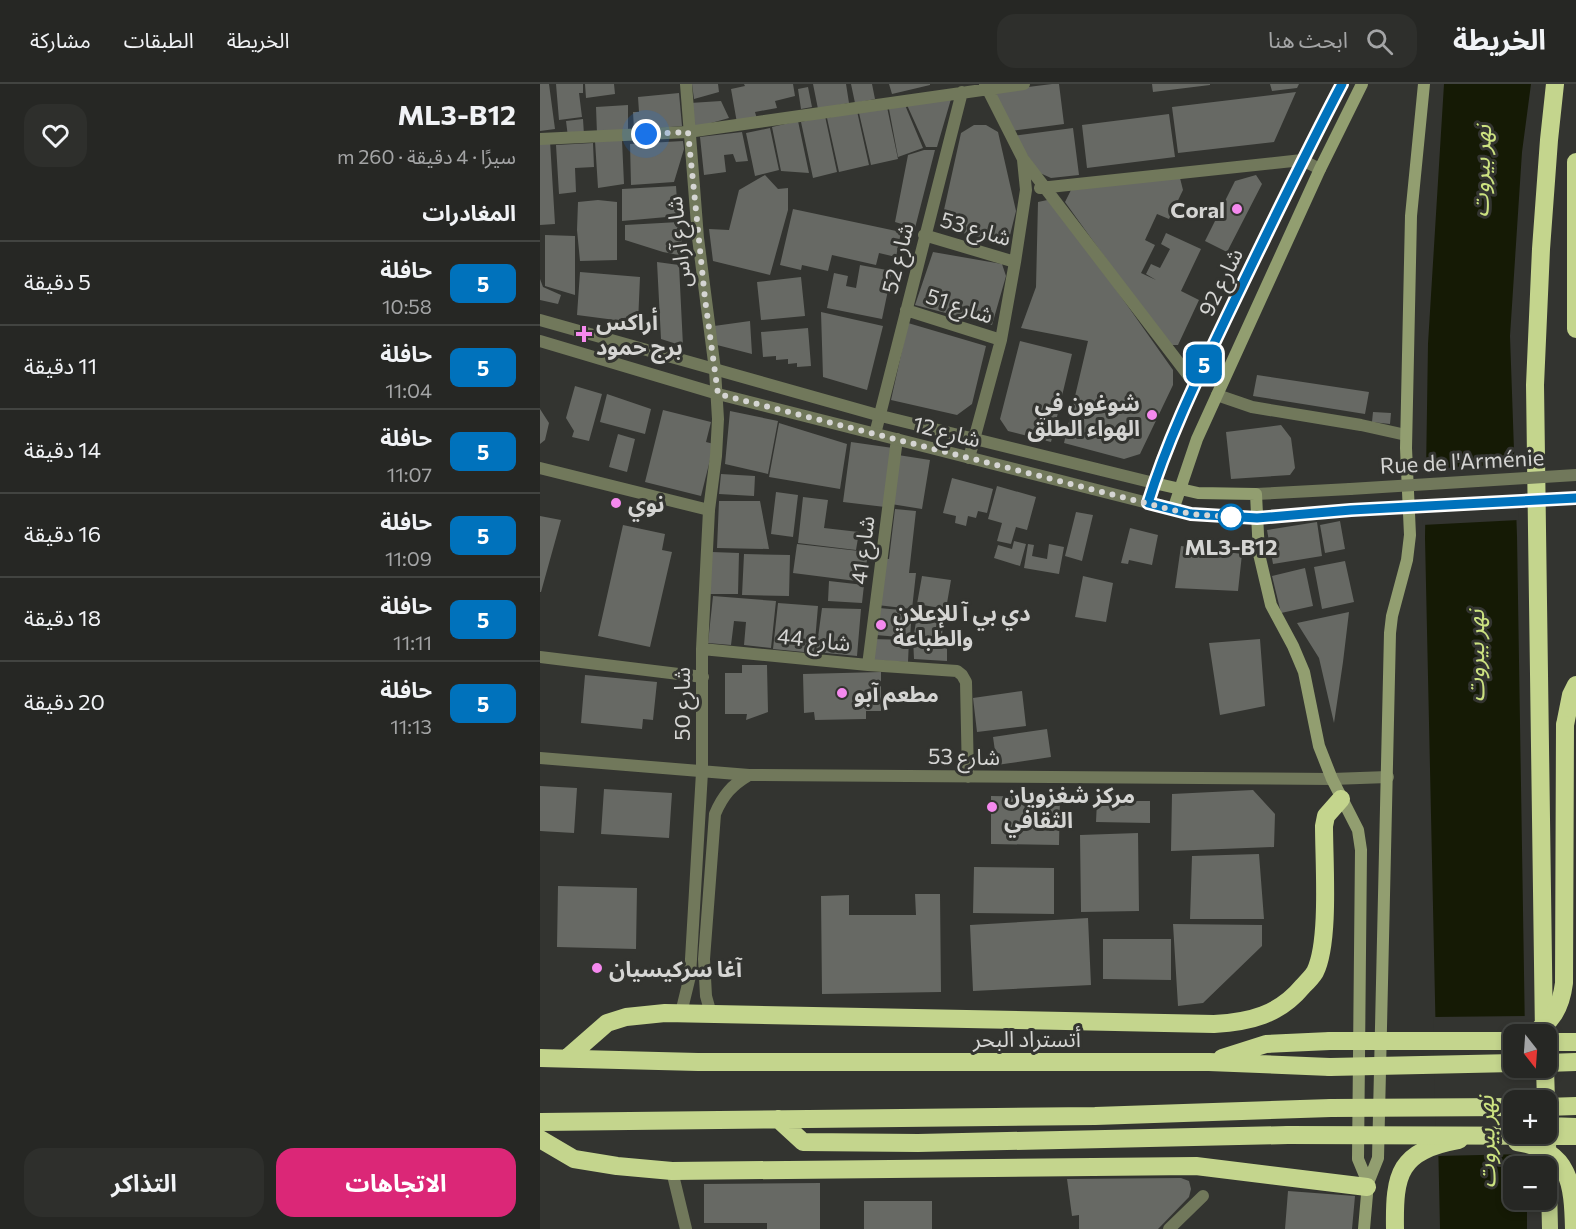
<!DOCTYPE html>
<html lang="ar">
<meta charset="utf-8">
<style>
:root{--surface:#262724;--page:#2e2f2c;--text:#f1f3f6;--muted:#a4a5a6;--line:#424441;--accent:#db2777}
body{margin:0;font-family:Commissioner,"Noto Sans Arabic",sans-serif;background:var(--page);color:var(--text);direction:rtl;height:100vh;display:flex;flex-direction:column;font-size:22px;white-space:nowrap}
*{box-sizing:border-box;margin:0}
p{font-size:20px;color:var(--muted)}
.icon{flex:none;width:33px;height:33px;fill:none;stroke:currentColor;stroke-width:2;stroke-linecap:round;stroke-linejoin:round}
.map{position:relative;flex:1;overflow:hidden;direction:ltr}
.drawer{display:flex;flex-direction:column;background:var(--surface);width:540px}
.drawer>*{flex:none}
.badge{padding:0 12px;border-radius:9px;font-size:21px;line-height:39px}
.needle{width:39px;rotate:163deg}
.controls{position:absolute;left:963px;top:940px;display:grid;gap:12px}
.controls a{display:grid;place-items:center;width:54px;height:54px;border-radius:12px;background:var(--surface);box-shadow:0 3px 9px #0003,0 0 0 2px var(--line);font-size:30px}
.you{position:absolute;width:30px;height:30px;margin:-15px;border:4px solid #fff;border-radius:50%;background:#1a73e8;box-shadow:0 0 0 9px #1a73e833}
.map>.badge{position:absolute;translate:-50% -50%;box-shadow:0 0 0 3px #fff}
h2{padding:0 24px;font-size:22px;line-height:54px}
.round{display:grid;place-items:center;flex:none;width:63px;height:63px;border-radius:18px;background:var(--page)}
.overview{display:flex;align-items:center;justify-content:space-between;height:102px;padding:0 24px}
h1{font-size:28px;font-weight:700;line-height:45px}
.cta{display:flex;gap:12px;margin-top:auto;padding:12px 24px}
.cta a{flex:1;height:69px;border-radius:18px;background:var(--accent);color:#fff;font-size:24px;font-weight:700;line-height:69px;text-align:center}
.cta a+a{background:var(--page);color:var(--text)}
ul{padding:0;list-style:none}
li{display:flex;align-items:center;gap:18px;height:84px;padding:0 24px;border-top:2px solid var(--line)}
li div{flex:1}
li b{display:block;font-size:22px}
li em{font-style:normal}
li .badge{min-width:66px;font-weight:700;text-align:center}
header{display:flex;align-items:center;gap:36px;box-sizing:border-box;height:84px;padding:0 30px;background:var(--surface);border-bottom:2px solid var(--line)}
header strong{font-size:28px}
nav{display:flex;gap:33px;margin-inline-start:auto;font-size:21px}
.search{width:420px;height:54px;background:var(--page);display:flex;align-items:center;gap:15px;box-sizing:border-box;padding:0 21px;border-radius:18px;color:var(--muted);font-size:22px}
main{display:flex;flex:1;min-height:0}
.map>svg:first-child{display:block}
</style>
<header>
<strong>الخريطة</strong>
<div class="search"><svg class="icon" aria-label="search" viewBox="0 0 24 24"><circle cx="10" cy="10" r="6"/><path d="M15 15l6 6"/></svg>ابحث هنا</div>
<nav><a>الخريطة</a><a>الطبقات</a><a>مشاركة</a></nav>
</header>
<main>
<div class="map">
<svg width="1036" height="1145" viewBox="0 0 1036 1145">
<rect width="100%" height="100%" fill="#333430"/>
<path fill="#151a05" d="M 904,0 L 991,0 L 982,68 L 970,252 L 977,452 L 985,951 L 974,951 L 974,1050 L 986,1050 L 987,1083 L 974,1083 L 974,1116 L 987,1116 L 987,1145 L 900,1145 L 885,454 L 888,260 Z"/>
<path fill="#333430" d="M 977,380 L 979,436 L 882,441 L 883,385 Z
M 988,932 L 988,951 L 974,951 L 974,984 L 989,984 L 989,1017 L 974,1017 L 974,1050 L 989,1050 L 990,1070 L 896,1072 L 893,933 Z"/>
<path fill="#676964" d="M 0,0 L 9,0 L 15,45 L 0,47 Z
M 16,0 L 43,0 L 43,9 L 39,9 L 42,33 L 19,36 Z
M 45,0 L 74,0 L 75,10 L 46,14 Z
M 152,0 L 178,0 L 179,8 L 154,15 Z
M 204,0 L 253,0 L 255,12 L 235,17 L 237,24 L 215,28 L 217,35 L 197,39 L 191,5 L 205,2 Z
M 273,0 L 306,0 L 309,19 L 278,25 Z
M 311,0 L 332,0 L 335,15 L 315,19 Z
M 349,0 L 390,0 L 390,1 L 352,10 Z
M 512,0 L 519,0 L 524,40 L 471,47 L 455,7 Z
M 612,0 L 670,0 L 670,1 L 613,8 Z
M 730,0 L 759,0 L 757,4 L 732,7 Z
M 268,3 L 272,23 L 261,25 L 258,5 Z
M 756,8 L 734,58 L 638,69 L 632,23 Z
M 139,9 L 142,42 L 94,46 L 93,28 L 99,28 L 98,13 Z
M 411,15 L 397,63 L 386,63 L 367,21 Z
M 181,17 L 189,34 L 153,44 L 150,19 Z
M 88,21 L 88,49 L 57,50 L 56,23 Z
M 365,21 L 383,64 L 358,73 L 349,25 Z
M 347,23 L 358,75 L 331,81 L 319,29 Z
M 317,27 L 329,81 L 299,88 L 287,34 Z
M 629,30 L 635,73 L 547,84 L 542,41 Z
M 285,32 L 297,88 L 273,94 L 261,38 Z
M 43,35 L 44,51 L 28,53 L 26,37 Z
M 258,37 L 269,89 L 241,87 L 232,43 Z
M 434,41 L 446,41 L 458,48 L 476,127 L 468,159 L 400,144 L 421,49 Z
M 230,44 L 239,86 L 215,92 L 206,49 Z
M 533,44 L 539,91 L 511,94 L 500,89 L 473,52 Z
M 202,48 L 208,77 L 196,78 L 193,70 L 184,71 L 186,88 L 164,91 L 160,53 Z
M 82,56 L 84,100 L 58,104 L 55,57 Z
M 0,57 L 10,57 L 15,140 L 0,141 Z
M 143,57 L 144,65 L 134,98 L 91,101 L 90,60 Z
M 53,59 L 54,83 L 35,84 L 36,108 L 19,110 L 16,61 Z
M 384,66 L 395,66 L 375,144 L 355,138 L 368,71 Z
M 225,91 L 238,105 L 248,104 L 248,126 L 230,191 L 173,177 L 169,145 L 189,146 L 199,106 Z
M 716,91 L 722,100 L 687,168 L 665,157 L 695,97 Z
M 640,94 L 643,106 L 629,135 L 617,130 L 605,156 L 615,161 L 601,189 L 616,196 L 606,190 L 611,180 L 620,184 L 630,165 L 621,160 L 626,149 L 661,165 L 641,207 L 659,216 L 638,261 L 628,261 L 525,118 L 532,104 Z
M 136,102 L 138,132 L 82,137 L 82,105 Z
M 512,115 L 633,286 L 633,301 L 600,370 L 584,375 L 524,359 L 548,257 L 481,244 L 496,203 L 498,118 Z
M 58,116 L 77,118 L 77,176 L 40,177 L 37,146 L 38,118 Z
M 253,125 L 361,148 L 356,173 L 339,169 L 336,181 L 292,171 L 288,187 L 262,181 L 261,186 L 240,181 Z
M 139,138 L 144,172 L 123,168 L 85,156 L 85,141 Z
M 5,151 L 35,152 L 35,211 L 5,202 Z
M 393,168 L 462,180 L 466,192 L 452,241 L 375,221 Z
M 117,178 L 139,181 L 143,262 L 121,255 Z
M 320,181 L 352,187 L 342,235 L 287,224 L 294,189 L 308,192 L 306,202 L 316,204 Z
M 40,188 L 100,193 L 98,239 L 37,231 Z
M 261,193 L 265,232 L 221,236 L 217,198 Z
M 0,195 L 3,203 L 21,211 L 18,220 L 0,216 Z
M 281,228 L 343,242 L 327,306 L 283,293 Z
M 210,237 L 212,270 L 177,261 L 174,242 Z
M 368,239 L 446,262 L 432,320 L 417,331 L 351,316 Z
M 268,244 L 271,282 L 257,283 L 257,279 L 248,280 L 248,275 L 236,276 L 236,272 L 223,273 L 221,248 Z
M 480,257 L 532,270 L 511,358 L 468,347 L 460,335 Z
M 717,291 L 829,308 L 825,330 L 713,312 Z
M 35,302 L 62,310 L 49,357 L 32,353 L 34,347 L 26,334 Z
M 67,310 L 111,325 L 105,350 L 60,338 Z
M 0,325 L 9,339 L 5,356 L 0,360 Z
M 123,326 L 171,338 L 166,358 L 174,360 L 161,412 L 105,398 Z
M 190,327 L 238,337 L 228,390 L 185,380 Z
M 833,328 L 851,329 L 850,340 L 832,338 Z
M 239,339 L 307,360 L 300,405 L 229,393 Z
M 741,341 L 751,354 L 755,384 L 750,391 L 691,395 L 686,348 Z
M 78,350 L 95,355 L 87,388 L 69,383 Z
M 311,358 L 353,364 L 345,423 L 303,418 Z
M 358,371 L 390,376 L 382,425 L 351,420 Z
M 181,390 L 215,392 L 214,412 L 179,410 Z
M 412,394 L 453,405 L 447,429 L 438,427 L 436,434 L 428,432 L 426,442 L 415,439 L 416,432 L 403,429 Z
M 457,402 L 496,413 L 487,446 L 476,443 L 471,460 L 457,457 L 462,439 L 448,435 Z
M 236,408 L 258,411 L 253,453 L 231,450 Z
M 263,413 L 288,416 L 284,444 L 319,448 L 316,466 L 258,459 Z
M 179,417 L 220,417 L 229,465 L 177,464 Z
M 355,425 L 376,427 L 369,489 L 376,489 L 372,525 L 337,521 L 342,474 L 349,475 Z
M 536,428 L 553,431 L 542,477 L 525,472 Z
M 0,432 L 21,436 L 1,508 L 0,508 Z
M 800,437 L 805,465 L 785,469 L 780,441 Z
M 777,438 L 782,472 L 733,480 L 727,446 Z
M 83,441 L 125,450 L 122,466 L 132,468 L 110,563 L 58,552 Z
M 590,444 L 618,451 L 612,481 L 589,476 L 588,480 L 581,479 Z
M 474,457 L 486,460 L 480,482 L 454,474 L 458,461 L 472,465 Z
M 257,460 L 328,468 L 324,498 L 253,489 Z
M 488,460 L 494,461 L 492,472 L 507,475 L 509,460 L 524,463 L 519,490 L 484,484 Z
M 641,462 L 702,470 L 698,507 L 635,504 Z
M 172,468 L 199,469 L 198,510 L 170,510 Z
M 204,470 L 250,471 L 249,512 L 202,511 Z
M 805,477 L 814,518 L 782,525 L 774,483 Z
M 765,484 L 773,522 L 741,529 L 732,492 Z
M 382,492 L 411,496 L 406,525 L 377,520 Z
M 543,492 L 573,499 L 566,538 L 535,533 Z
M 289,497 L 324,501 L 322,519 L 288,517 Z
M 173,512 L 236,517 L 231,564 L 204,561 L 206,538 L 194,537 L 191,561 L 168,559 Z
M 238,519 L 278,522 L 274,569 L 233,565 Z
M 282,524 L 321,525 L 317,572 L 276,568 Z
M 339,524 L 372,527 L 370,554 L 336,551 Z
M 378,525 L 406,530 L 404,539 L 401,539 L 400,542 L 403,542 L 402,551 L 398,550 L 397,554 L 374,550 Z
M 809,528 L 803,578 L 794,639 L 779,574 L 757,539 Z
M 373,554 L 407,556 L 407,577 L 374,575 Z
M 332,555 L 369,556 L 368,578 L 331,576 Z
M 720,555 L 725,622 L 680,631 L 669,559 Z
M 202,581 L 227,581 L 228,628 L 206,636 L 207,630 L 185,630 L 185,589 L 202,589 Z
M 341,588 L 341,627 L 326,627 L 326,635 L 275,636 L 274,628 L 264,629 L 263,590 Z
M 45,591 L 117,598 L 113,636 L 103,635 L 102,645 L 41,639 Z
M 482,607 L 486,642 L 437,648 L 433,614 Z
M 507,645 L 511,673 L 457,681 L 453,653 Z
M 0,702 L 37,704 L 34,749 L 0,747 Z
M 64,705 L 132,709 L 129,754 L 61,750 Z
M 713,706 L 735,730 L 734,763 L 631,767 L 632,710 Z
M 451,712 L 520,713 L 519,761 L 451,760 Z
M 557,717 L 610,717 L 610,739 L 556,738 Z
M 598,749 L 599,827 L 541,828 L 540,751 Z
M 719,770 L 724,835 L 650,835 L 652,772 Z
M 434,783 L 514,784 L 514,830 L 433,829 Z
M 18,802 L 97,804 L 96,865 L 17,863 Z
M 375,810 L 400,810 L 401,908 L 282,910 L 281,812 L 309,811 L 309,831 L 376,831 Z
M 548,834 L 551,901 L 433,907 L 430,841 Z
M 633,840 L 722,841 L 722,862 L 663,919 L 638,922 Z
M 563,855 L 631,855 L 631,896 L 563,895 Z
M 641,1094 L 649,1097 L 651,1105 L 649,1113 L 618,1145 L 539,1145 L 539,1131 L 532,1132 L 527,1095 Z
M 280,1099 L 280,1145 L 227,1145 L 227,1139 L 164,1139 L 164,1100 Z
M 748,1107 L 815,1112 L 812,1145 L 745,1145 Z
M 324,1117 L 392,1117 L 392,1145 L 324,1145 Z"/>
<g fill="none" stroke-linecap="round" stroke-linejoin="round">
<path stroke="#71785b" stroke-width="12" d="M 677,311 L 712,323 L 821,341 L 866,351
M 629,1145 L 663,1112"/>
<path stroke="#71785b" stroke-width="12" d="M 0,384 L 169,426
M 0,573 L 163,593"/>
<path stroke="#71785b" stroke-width="12" d="M 445,0 L 483,75 L 655,300
M 0,55 L 148,48 L 484,0
M 500,104 L 762,76 L 780,85
M 384,151 L 475,178
M 366,226 L 461,256
M 335,350 L 422,8
M 429,374 L 461,256 L 475,178 L 486,106 L 483,76
M 162,565 L 328,581 L 417,587 L 422,591 L 426,598 L 428,693
M 328,581 L 357,355
M 0,674 L 209,691 L 792,695 L 848,693
M 141,929 L 150,892 L 162,688 L 162,565 L 169,426 L 176,372 L 178,335 L 175,286 L 158,154 L 146,0
M 171,930 L 166,912 L 164,875 L 175,730 C 183,711 192,701 209,691
M 132,1087 L 146,1145"/>
<path stroke="#71785b" stroke-width="12" d="M 0,236 L 341,332 L 614,399
M 0,257 L 178,310 L 608,419
M 716,410 L 810,405
M 717,434 L 811,426"/>
<path stroke="#929e70" stroke-width="12" d="M 614,399 L 658,409 L 716,410 L 719,470 L 731,521 L 753,562 L 764,588 L 779,662 L 792,695 L 818,746 L 821,766 L 818,1075 L 828,1099
M 633,426 L 657,355 L 677,311 L 780,85 L 822,0
M 717,434 L 651,430 L 608,419 C 629,351 661,286 692,222 C 728,147 764,73 802,0
M 824,1145 L 828,1099 L 838,1074 L 850,549 L 852,532 L 867,476 L 870,451 L 866,364 L 871,132 L 884,0"/>
<path stroke="#b8c886" stroke-width="16" d="M 1008,1058 L 1010,1145"/>
<path stroke="#c4d58d" stroke-width="18" d="M 1036,78 L 1036,245
M 1025,641 L 1031,611 L 1036,601
M 1004,951 L 995,301 L 1001,165 L 1009,56 L 1015,0
M 1006,958 L 1036,958
M 0,974 L 158,978 L 669,978 L 790,983
M 27,974 L 67,939 L 86,933 L 125,929 L 674,940 C 710,938 739,931 763,902 C 767,898 772,893 775,888 C 790,858 784,779 784,742 L 786,732 L 801,715
M 682,974 L 726,960 L 790,957
M 1006,979 L 1036,978
M 1005,984 L 1006,1017
M 1006,1023 L 1036,1022
M 1006,1029 L 1007,1042 L 1036,1043
M 238,1035 L 263,1058 L 378,1059 L 748,1051
M 0,1038 L 555,1032 L 791,1024
M 0,1055 L 34,1075 L 77,1082 L 132,1087 L 656,1082 L 827,1103
M 855,1145 C 854,1089 859,1067 919,1056"/>
<path stroke="#71785b" stroke-width="12" d="M 810,405 L 1036,391
M 811,426 L 1036,414"/>
<path stroke="#c4d58d" stroke-width="18" d="M 989,951 C 1012,940 1021,923 1024,899 L 1025,641
M 790,957 L 974,957
M 790,983 L 974,979
M 791,1024 L 974,1023
M 748,1051 L 1036,1052
M 977,1058 C 1030,1066 1033,1100 1034,1145"/>
</g>
<g fill="none" stroke-linecap="round" stroke-linejoin="round">
<g stroke="#fff" stroke-width="14">
<path id="line" d="M 802,0 C 762,76 725,153 688,230 C 659,291 628,354 608,419 L 651,430 L 717,434 L 811,426 L 1036,414"/>
</g>
<use href="#line" stroke="#0072bc" stroke-width="9"/>
<path stroke="#d5d5d3" stroke-width="6" stroke-dasharray="0 10.8" d="M 106,50 L 148,48 L 165,215 L 178,310 L 633,426 L 651,430 L 691,433"/>
</g>
<g fill="#f589ee" stroke="#333430" stroke-width="2">
<circle cx="697" cy="125" r="6"/>
<path d="M41 241h6v6h6v6h-6v6h-6v-6h-6v-6h6z"/>
<circle cx="612" cy="331" r="6"/>
<circle cx="76" cy="419" r="6"/>
<circle cx="341" cy="541" r="6"/>
<circle cx="302" cy="609" r="6"/>
<circle cx="452" cy="723" r="6"/>
<circle cx="57" cy="884" r="6"/>
</g>
<circle fill="#fff" stroke="#0072bc" stroke-width="3" cx="691" cy="433" r="12"/>
<g text-anchor="middle" dominant-baseline="central" stroke-width="6" stroke-linejoin="round" paint-order="stroke">
<g font-size="22" font-weight="bold" fill="#d5d5d3" stroke="#333430" text-anchor="start">
<text x="685" y="125" text-anchor="end">Coral</text>
<text x="56" y="237">أراكس<tspan x="56" dy="25">برج حمود</tspan></text>
<text x="600" y="318" text-anchor="end">شوغون في<tspan x="600" dy="25">الهواء الطلق</tspan></text>
<text x="88" y="419">نوي</text>
<text x="353" y="528">دي بي آ للإعلان<tspan x="353" dy="25">والطباعة</tspan></text>
<text x="314" y="609">مطعم آبو</text>
<text x="464" y="710">مركز شغزويان<tspan x="464" dy="25">الثقافي</tspan></text>
<text x="69" y="884">آغا سركيسيان</text>
</g>
<g font-size="22" fill="#d5d5d3" stroke="#333430">
<text transform="translate(436 144) rotate(16)">شارع 53</text>
<text transform="translate(138 158) rotate(-96)">شارع آراس</text>
<text transform="translate(357 174) rotate(-76)">شارع 52</text>
<text transform="translate(680 198) rotate(-64)">شارع 92</text>
<text transform="translate(420 221) rotate(18)">شارع 51</text>
<text transform="translate(407 347) rotate(14)">شارع 12</text>
<text transform="translate(922 377) rotate(-3)">Rue de l'Arménie</text>
<text transform="translate(322 466) rotate(-83)">شارع 41</text>
<text transform="translate(274 555) rotate(6)">شارع 44</text>
<text transform="translate(141 620) rotate(-90)">شارع 50</text>
<text transform="translate(424 672) rotate(1)">شارع 53</text>
<text x="487" y="954">أتستراد البحر</text>
</g>
<g font-size="22" font-weight="bold" fill="#d5d5d3" stroke="#333430">
<text x="691" y="462">ML3-B12</text>
</g>
<g font-size="24" font-style="italic" fill="#cce280" stroke="#333430">
<text transform="translate(940 87) rotate(-88)">نهر بيروت</text>
<text transform="translate(934 572) rotate(-90)">نهر بيروت</text>
<text transform="translate(945 1058) rotate(-91)">نهر بيروت</text>
</g>
</g>
</svg>
<div class="controls">
<a><svg class="needle" viewBox="-14 -14 28 28"><path d="M0-13l5 13h-10z" fill="#e53935"/><path d="M0 13l5-13h-10z" fill="#a4a5a6"/></svg></a>
<a>+</a>
<a>−</a>
</div>
<div class="you" style="left:106px;top:50px"></div>
<b class="badge" style="left:664px;top:280px;background:#0072bc;color:#fff">5</b>
</div>
<section class="drawer">
<div class="overview"><div><h1>ML3-B12</h1><p>سيرًا · 4 دقيقة · 260 m</p></div><a class="round"><svg class="icon" aria-label="heart" viewBox="0 0 24 24"><path d="M12 20l-8-8c-3-5 5-10 8-4 3-6 11-1 8 4z"/></svg></a></div>
<h2>المغادرات</h2>
<ul>
<li><span class="badge" style="background:#0072bc;color:#fff">5</span><div><b>حافلة</b><p>10:58</p></div><em>5 دقيقة</em></li>
<li><span class="badge" style="background:#0072bc;color:#fff">5</span><div><b>حافلة</b><p>11:04</p></div><em>11 دقيقة</em></li>
<li><span class="badge" style="background:#0072bc;color:#fff">5</span><div><b>حافلة</b><p>11:07</p></div><em>14 دقيقة</em></li>
<li><span class="badge" style="background:#0072bc;color:#fff">5</span><div><b>حافلة</b><p>11:09</p></div><em>16 دقيقة</em></li>
<li><span class="badge" style="background:#0072bc;color:#fff">5</span><div><b>حافلة</b><p>11:11</p></div><em>18 دقيقة</em></li>
<li><span class="badge" style="background:#0072bc;color:#fff">5</span><div><b>حافلة</b><p>11:13</p></div><em>20 دقيقة</em></li>
</ul>
<div class="cta"><a>الاتجاهات</a><a>التذاكر</a></div>
</section>
</main>
